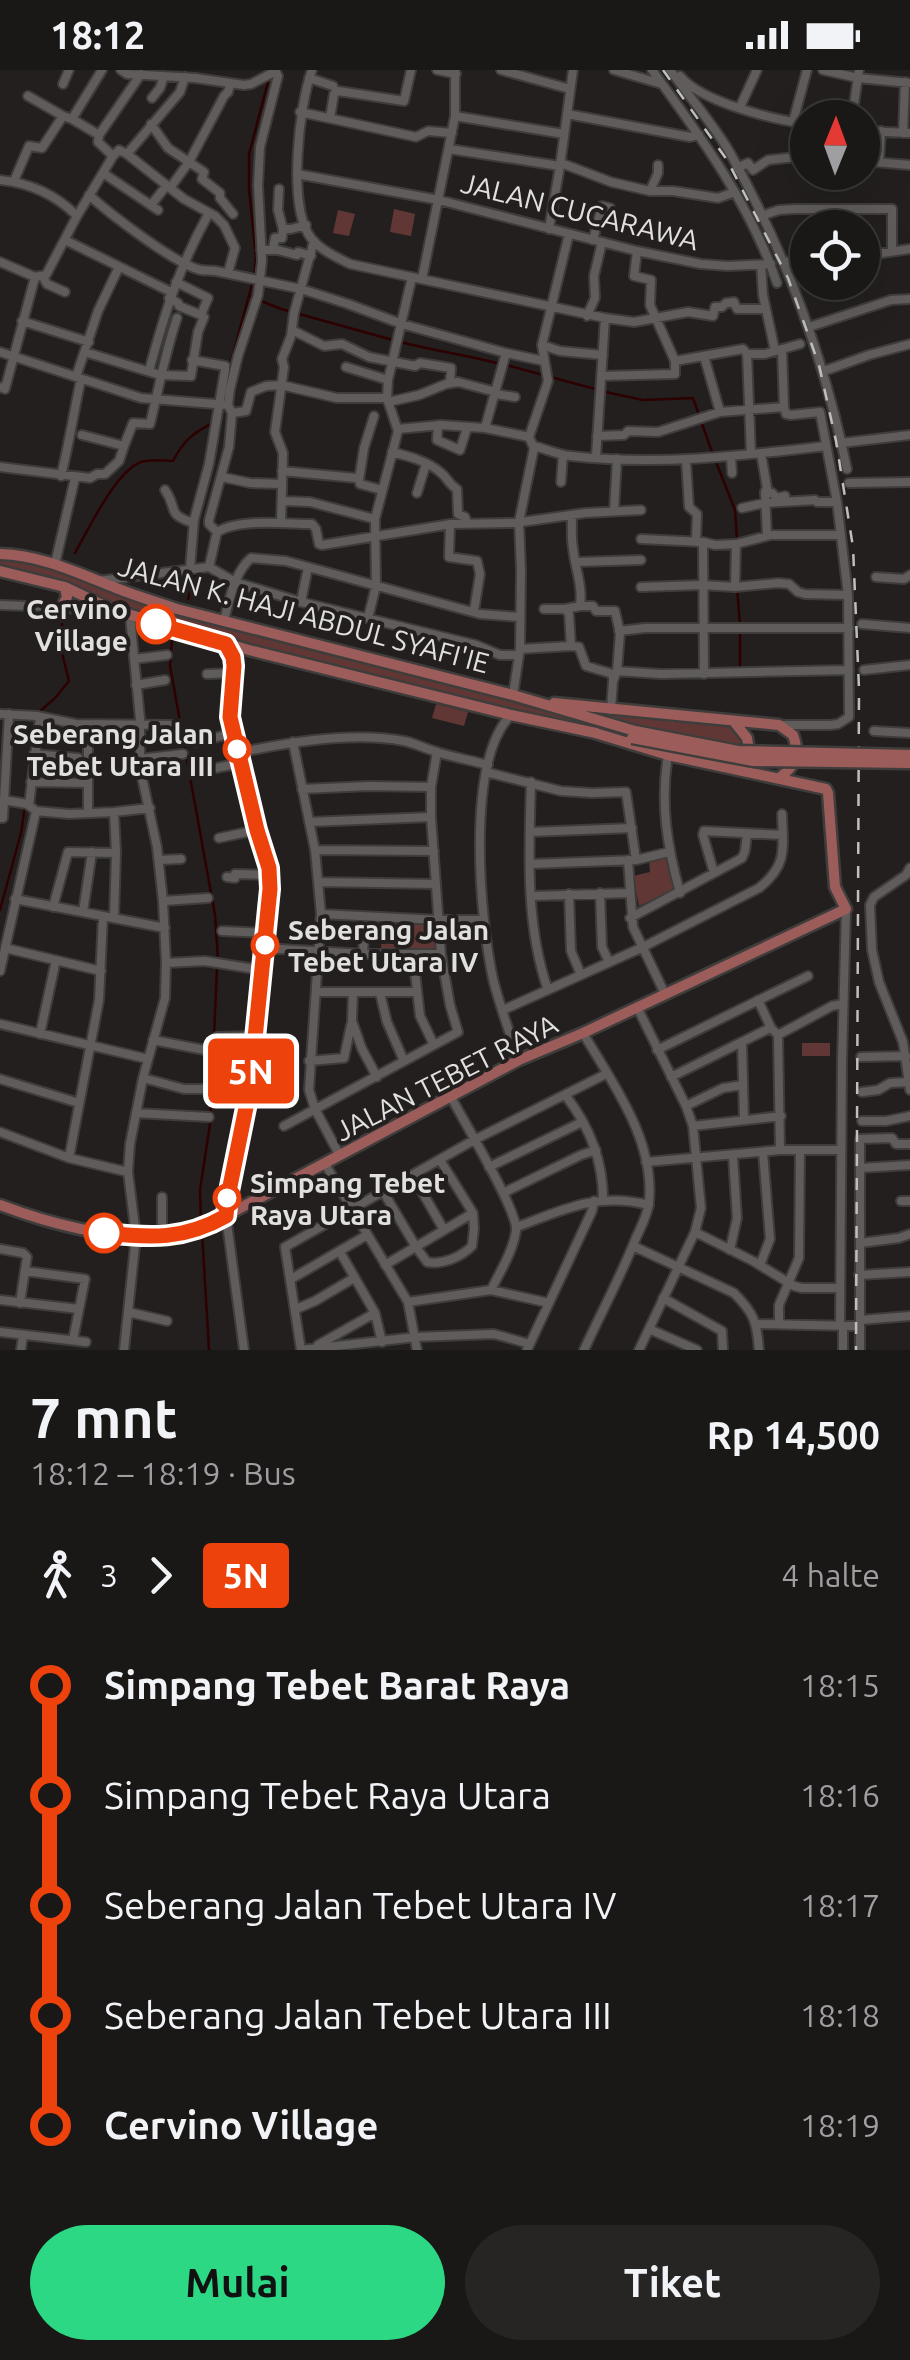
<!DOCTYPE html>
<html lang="id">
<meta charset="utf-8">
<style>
:root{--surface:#1a1717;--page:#272424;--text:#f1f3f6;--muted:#9f9fa1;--line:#383636;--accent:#2cd884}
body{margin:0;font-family:Ubuntu,sans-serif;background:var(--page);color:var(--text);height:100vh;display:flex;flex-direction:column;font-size:38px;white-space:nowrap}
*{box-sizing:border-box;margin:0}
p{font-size:32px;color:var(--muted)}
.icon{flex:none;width:55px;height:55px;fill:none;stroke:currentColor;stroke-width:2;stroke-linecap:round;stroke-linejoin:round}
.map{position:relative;height:1280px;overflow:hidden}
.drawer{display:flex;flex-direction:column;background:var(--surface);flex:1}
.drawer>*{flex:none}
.badge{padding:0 20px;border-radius:8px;font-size:35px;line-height:65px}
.needle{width:65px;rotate:1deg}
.buttons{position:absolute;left:790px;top:30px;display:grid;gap:20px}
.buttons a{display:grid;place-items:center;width:90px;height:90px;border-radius:50%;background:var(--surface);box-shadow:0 10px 40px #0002,0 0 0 2px var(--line);font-size:50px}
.map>.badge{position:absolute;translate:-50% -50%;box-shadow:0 0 0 5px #fff}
.legs{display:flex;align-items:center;gap:15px;height:110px;padding:0 30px;font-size:32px}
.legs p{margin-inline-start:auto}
.summary{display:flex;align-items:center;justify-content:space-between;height:170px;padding:0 30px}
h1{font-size:55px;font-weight:700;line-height:75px}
.button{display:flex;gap:20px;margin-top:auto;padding:20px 30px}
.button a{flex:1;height:115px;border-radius:60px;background:var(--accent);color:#111;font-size:40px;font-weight:700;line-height:115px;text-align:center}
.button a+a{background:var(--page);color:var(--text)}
ul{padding:0 30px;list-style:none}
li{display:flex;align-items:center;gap:35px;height:110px;font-size:38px}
li i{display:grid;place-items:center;width:15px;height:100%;margin:0 12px;background:currentColor}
li i::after{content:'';width:25px;height:25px;margin:-12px;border:8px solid;border-radius:50%;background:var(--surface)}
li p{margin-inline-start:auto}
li:first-child i{background:linear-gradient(#0000 50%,currentColor 0)}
li:last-child i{background:linear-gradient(currentColor 50%,#0000 0)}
.status{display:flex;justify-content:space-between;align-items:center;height:70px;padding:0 50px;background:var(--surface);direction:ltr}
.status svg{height:28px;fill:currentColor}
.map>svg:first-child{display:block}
</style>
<div class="status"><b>18:12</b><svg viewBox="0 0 49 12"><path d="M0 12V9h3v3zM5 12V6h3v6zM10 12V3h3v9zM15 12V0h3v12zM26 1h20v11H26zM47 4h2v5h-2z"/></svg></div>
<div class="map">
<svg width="910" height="1280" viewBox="0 0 910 1280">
<rect width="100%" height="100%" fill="#231f1f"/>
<path fill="#603734" d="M 394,139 L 415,144 L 411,166 L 390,162 Z
M 338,140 L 355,144 L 349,166 L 333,163 Z
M 0,477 L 112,517 L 538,632 L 735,652 L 750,682 L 578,659 L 249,580 L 90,528 L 0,502 Z
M 436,634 L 468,642 L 464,656 L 432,648 Z
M 666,786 L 675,819 L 639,836 L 633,806 L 650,802 L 649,790 Z
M 367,849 L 439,851 L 437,882 L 381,879 L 382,857 L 367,856 Z
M 802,973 L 830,973 L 830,986 L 802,986 Z"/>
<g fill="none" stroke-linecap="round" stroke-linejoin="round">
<path stroke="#2d0001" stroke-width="2.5" d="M 249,226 L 281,239 L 393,270
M 401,272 C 434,281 467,285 501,294
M 506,295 L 610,323 L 643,330 L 693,328 L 713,385
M 229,299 L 254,207 L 256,188 L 249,119 L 249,84 L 269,8
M 214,387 L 224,336
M 716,392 L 735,440 L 737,470
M 75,483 C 88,460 116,401 141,392 C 151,389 163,390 173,391 C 183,371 194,362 213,353
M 737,518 L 740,555
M 188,529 L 196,503
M 172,569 L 170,596 L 215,845 L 218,890
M 740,596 L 740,563
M 38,643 L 55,628 L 69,611 L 62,583 L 62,541
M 0,840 L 21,763 L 28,715
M 201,1154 L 200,1120 L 210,1054 L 217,898
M 202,1162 L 209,1280"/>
<g stroke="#3f3d3c" stroke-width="12">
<path id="minor" d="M 121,0 L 127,4 L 195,8 L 244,15 L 251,14 L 276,1
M 312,0 C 299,35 287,137 311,168 C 320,180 338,188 350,194 L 605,248 L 634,252 L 688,242 L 713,246 L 715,237 L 722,237 L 726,233 L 734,232 L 737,239 L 766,239
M 437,0 L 456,4
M 501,0 L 570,19
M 614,0 L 662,14
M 652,0 C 701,67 750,134 777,213
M 670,0 C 689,26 712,53 729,81 C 785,181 824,287 847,399
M 823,0 L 858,8 L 910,13
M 680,6 C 701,32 774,50 808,54
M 309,8 L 333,16
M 63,14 L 69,0
M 28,26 L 63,46
M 152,28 L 160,18 L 164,6
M 740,37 L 757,0
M 300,42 L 416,67 L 428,61 L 452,63
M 567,44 L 690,67 L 699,65
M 455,46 L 564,64
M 330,48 L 334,24 L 338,21 L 404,31 L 411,0
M 852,48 L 859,0
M 72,49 L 99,65
M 793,52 L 807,0
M 151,54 L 168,78 L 204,102 L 202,109 L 220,123 L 220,128 L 233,144
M 862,61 L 910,63
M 903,63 L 905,12
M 449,79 L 560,96
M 127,84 L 180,22 L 185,7
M 113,86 L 119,80 L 127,84 L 184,129 L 215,146 L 224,155 L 235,178 L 228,203
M 862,91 L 910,95
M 879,92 L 881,61
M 561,93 L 611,112 L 650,121 L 673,121 L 718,128 L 735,122
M 737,98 L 748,93 L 753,100 L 768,90 L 805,86 L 808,88
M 103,103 L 158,140
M 297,104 L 439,130 L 637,181 L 701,194 L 728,196 L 771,194
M 0,110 C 30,113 56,125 77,146
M 14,111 L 29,76 L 42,78 L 63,46 L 72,49 L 102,0
M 170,118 L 189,92 L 224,26 L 228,22 L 230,15
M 279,119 L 278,140 L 283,159 L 291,159 L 306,155
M 650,121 L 658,103 L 658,95
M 89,125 C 110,144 176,195 201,200 C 206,201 211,200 216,201 L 301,219 L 348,234 L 402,254 L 506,283 L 544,291
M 151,135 L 167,115
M 761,146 L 779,140 L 794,139 L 892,139 L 892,181
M 549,159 L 560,96 L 573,0
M 65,170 L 171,222
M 593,170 L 602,136 L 610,138
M 273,179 L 275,168 L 282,168 L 283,159
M 261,180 L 278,180 L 297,185 L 298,182 L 311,186
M 862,186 L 910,179
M 0,192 L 35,207 L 46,205 L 77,146 L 113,86 L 98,72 L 99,65 L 141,4
M 783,192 L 808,191
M 761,195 L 763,225 L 775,281
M 43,207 L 47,214 L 65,222
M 422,209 L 455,46 L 455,0
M 169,228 L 178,233 L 179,236 L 201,245
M 587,246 L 595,228 L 594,206 L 602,172
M 22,251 L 89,272
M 809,257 L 891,230 L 910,229
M 292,260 L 324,276 L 342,274 L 369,287 L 415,296 L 420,293 L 451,298 L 450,313
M 542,275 L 560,281 L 603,285
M 782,279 L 784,337
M 0,282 L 141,328 L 228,335
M 85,282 L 160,305 L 191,306 L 198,262 L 204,247 L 201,245 L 208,228 L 176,212
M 747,284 L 751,384
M 704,286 L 720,342
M 192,290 L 225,296
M 675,291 L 743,279 L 747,284 L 765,284 L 800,274
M 346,297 L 388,310
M 149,301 C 165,242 179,197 209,143
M 824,301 L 869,285 L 910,274
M 601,306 L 675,304 L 675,291 L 650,235 L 651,210 L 634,206 L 637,181
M 76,307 L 98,241 L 119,197
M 0,317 L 5,319 L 35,207
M 496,324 L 515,327
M 388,332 L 419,325 L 446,314 L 458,312 L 496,322
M 232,343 L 246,341 L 251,322 L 266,316 L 281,315 L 337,328 L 387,328
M 438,355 L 437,370 L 460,380 L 467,358
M 485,358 L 506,283
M 398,359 L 441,355 L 485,358 L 529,367
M 82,365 L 124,376 L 133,353 L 150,354 C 159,318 165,283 177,248
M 597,366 L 624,365 L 628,361 L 658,362 L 720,342 L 784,337 L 786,344 L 791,345 L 820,342 L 837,432 L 848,525 L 849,647 L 838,654 L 830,655 L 779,655
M 841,373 L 910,365
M 534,376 C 546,379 558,385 571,386 C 656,396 740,386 825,376
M 392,382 C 408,386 427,391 440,402 C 448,408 449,415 457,419 L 458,444 L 465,447 L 467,453
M 761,383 L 767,418 L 765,422 L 767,465
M 596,387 L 605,248
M 731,387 L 732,403
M 686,390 L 689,437 L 697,444 L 696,472
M 0,397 L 90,408 L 97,404 L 105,404 L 119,391 L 124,376
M 282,401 L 356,408 L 359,410 L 360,414 L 382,420
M 61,406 C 69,374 74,341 81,309
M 222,407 L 250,413 L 282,414
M 359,410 L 364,378 L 374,346
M 561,412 L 563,385
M 849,413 L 910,412
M 165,420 C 179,440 165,443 193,453
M 765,422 L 772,423 L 777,428 L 785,426
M 417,423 L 426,394
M 283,431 L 310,432 L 375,449
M 742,438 L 765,433 L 815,430 L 817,432 L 837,432
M 614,441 L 617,389
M 281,453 L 283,383 L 275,362 L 284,297 L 282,289 L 291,266 L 294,243 L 314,171
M 450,454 L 449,487 L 477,491 L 480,504 L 474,541
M 217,462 C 239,448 285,454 312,454 L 316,459 L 319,474 L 322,475 L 451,454 L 514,453 L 585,443 L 641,440
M 641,469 L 703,472 L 715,475 L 736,474 L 771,465 L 841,465
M 703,472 L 704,604
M 576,492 L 641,490
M 55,494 L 75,408
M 209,497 L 217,462 L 209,454 L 209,450 L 229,377 L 232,343 L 228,335 L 230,319 L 238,286 L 258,225 L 262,191 L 258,115 L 260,77 L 278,6 L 275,1
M 190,499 L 194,450 L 209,394 L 225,300
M 876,507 L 904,509 L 910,505
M 98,511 L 209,497 L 235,512 L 301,532 L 476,575 L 500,585 L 519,585
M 641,517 L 702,515 L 735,517 L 778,513 L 789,514 L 798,522 L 805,524 L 848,525
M 735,517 L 736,474
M 301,532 L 308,497
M 0,535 L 55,537 L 93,541 L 109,539
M 581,536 L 593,536 L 596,541 L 615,541 L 620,563 L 617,601
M 544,539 L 565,539
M 368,548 L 376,516 L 375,449 L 398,361 L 387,328 L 388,310 L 412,207
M 224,550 C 230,529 234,503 251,488 L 286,491 L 480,544 L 519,547
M 862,554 L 910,558
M 619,561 L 645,558 L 849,558
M 227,574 C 239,595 231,616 230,639 C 229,647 231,655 233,663 L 271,808 L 250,1018 L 227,1126 L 226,1146 L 244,1280
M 571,576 L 579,577 L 586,596 L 613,604 L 613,611
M 520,579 L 571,576 L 569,544 L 565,539 L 580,536 C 583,516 575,498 573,478 C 571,467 572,456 572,445
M 134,589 L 167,585
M 864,600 L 910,595
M 207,604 L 234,603
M 136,615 L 165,610
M 513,625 L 520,579 L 521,501 L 519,452 L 534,378 L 529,367 L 548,311 L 542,275 L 569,164
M 611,640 L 613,611 L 617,601 L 661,604 L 849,600
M 0,644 L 37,646 L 76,654 L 173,655
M 511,645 C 465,691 480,849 493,909 C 500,937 510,964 519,990
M 874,661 L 910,663
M 198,672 L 233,663
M 293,672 L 315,780 L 321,844 L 309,1020 L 315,1039 L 340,1086
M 88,673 L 88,743
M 238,683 C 288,672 353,661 404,671 C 414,673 424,678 434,681 C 451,687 470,690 488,695
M 34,684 L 78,688
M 668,685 C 660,733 667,776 680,823
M 139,689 L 183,684
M 195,702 L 241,693
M 486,702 L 561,721 L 592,723 L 626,722 L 636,790
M 31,712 L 88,713
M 531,712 C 529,780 525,855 548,920
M 302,719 L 369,716 L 431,717
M 4,730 L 27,734 L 36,741 L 69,744 L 114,742 L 150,738
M 29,735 L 40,647
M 114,742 L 116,783 L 114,848
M 0,748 L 3,748 L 9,644
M 309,752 L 431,747
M 530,762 L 632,758
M 219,768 L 257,760
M 315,780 L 434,781
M 159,790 L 181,789
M 628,790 L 633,857 L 665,924
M 530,794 L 636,790 L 669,782
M 910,798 L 906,805 L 874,827 L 870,835 L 872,880 L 879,912 L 903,972 L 910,1020
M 714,803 L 703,765 L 704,761 L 783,765
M 227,807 L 235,808 L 235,804 L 270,805
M 319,812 L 436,814
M 600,823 L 602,877 L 609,892
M 569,824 L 571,881 L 581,905
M 532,826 L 630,823
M 15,829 L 165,858
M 163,831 L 208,828
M 53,837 L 68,782 L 116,783
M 83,842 L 92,782
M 321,844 L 439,850 L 483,850
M 630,848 L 742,788 L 745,781 L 747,764
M 222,861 L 266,863
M 5,878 L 101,901
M 264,878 L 363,884 L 441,884
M 363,884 L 365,847
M 413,885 L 420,946 L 434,975
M 166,893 L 205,891 L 261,900
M 0,901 L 36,741
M 316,922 L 416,922
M 353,923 L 352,951 L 362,979 L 377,1007
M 380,923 L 387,952 L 404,991
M 758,930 L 771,958
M 637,937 L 686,1036 L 693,1056 L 701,1138 L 695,1162 L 639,1280
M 503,940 L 641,878 L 759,818 C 788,795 783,778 782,744
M 0,954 L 148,989
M 583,963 C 613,1014 655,1070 649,1132 C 648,1144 641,1157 636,1168 C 621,1206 601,1243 584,1280
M 40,964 L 56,890
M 778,965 L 780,1080
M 217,967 L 254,966
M 153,970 L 210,981
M 742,972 L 744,1049
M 657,980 L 808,906
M 861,987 L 906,986
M 309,991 L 344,988 L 351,955
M 671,1007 L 768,959 L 771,958 L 778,965 L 832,936 L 843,934
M 143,1008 L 184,1019 L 203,1019 L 218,1016 L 250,1018
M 0,1009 L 79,1033
M 862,1022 L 878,1020 L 890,1013 L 909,1012
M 566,1026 C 589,1056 603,1091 603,1129
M 451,1027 C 463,1050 519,1142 516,1161 C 513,1181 500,1202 491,1220
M 686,1036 L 723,1018 L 743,1015
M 136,1043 L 209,1047
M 862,1051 L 886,1051 L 910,1046
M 284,1056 L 458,962 L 450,935 L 441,884 L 431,747 L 431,717 L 437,682
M 693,1056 L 781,1046
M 0,1062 L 69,1088 L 128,1102
M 69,1088 L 99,930 L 103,846
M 646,1092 L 780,1080 L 840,1080
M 325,1094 L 408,1232 L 417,1280
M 489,1097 L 582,1052
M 860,1098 L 910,1095
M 413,1106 L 444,1160
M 384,1123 L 416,1177 L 427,1192 C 443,1195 461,1187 472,1176 L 474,1159 L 473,1143 L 440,1090
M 503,1123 L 581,1085 L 596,1080
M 162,1127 L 162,1165
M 901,1131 L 910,1131
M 517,1157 C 564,1139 598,1122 649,1135
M 695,1162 L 753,1191 L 794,1216 L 802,1218 L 840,1218
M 860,1173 L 899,1168 L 910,1164
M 633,1176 L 734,1223 C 754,1243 757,1252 759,1280
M 0,1179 L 23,1183 L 27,1187 L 20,1233
M 730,1180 L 737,1148 L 733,1086
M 340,1182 L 375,1243 L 382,1272
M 385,1195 L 473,1143
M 760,1195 L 770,1169 L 763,1082
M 25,1201 L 85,1209 L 73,1270
M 859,1205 L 910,1202
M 291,1209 L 367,1165
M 663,1228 L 722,1261 L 723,1280
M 0,1230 L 79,1239
M 408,1232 L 491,1220 L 549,1233
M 296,1239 L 315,1231 L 354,1208
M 128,1242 L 167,1251
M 860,1250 L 910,1246
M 757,1254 L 853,1256 L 860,1255
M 779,1254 L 779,1235 L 799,1188 L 800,1080
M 649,1259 L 697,1280
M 0,1262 L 86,1272
M 318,1275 L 375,1243
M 21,1280 L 23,1265
M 124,1280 L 136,1166 L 128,1102 L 130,1074 L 143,1008 L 165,928 L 166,893 L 163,831 L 157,777 L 140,698 L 140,649 L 130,546
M 301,1280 L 285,1177 L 474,1070 L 606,1004
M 301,1280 L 416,1267 L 494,1264 L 530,1274
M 527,1280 L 592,1141 L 594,1131
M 843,1280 L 843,1257 L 840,1256 L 842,991 L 846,839
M 860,1280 L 860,1069 L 892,1068 L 896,1074 L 910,1074"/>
</g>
<g stroke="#3f3d3c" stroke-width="15">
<path id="major" d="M 0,484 C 41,485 78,503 116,518 C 136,526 156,532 177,539 L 513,625 L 635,661
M 0,501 L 65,517 L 111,539 L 249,580 L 511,645 L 596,663
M 62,537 L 67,527 L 65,517
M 554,633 L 779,655 L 793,665 C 800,684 796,696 779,708
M 735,653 L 747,668 L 750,686
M 0,1135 C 61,1158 132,1176 197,1161 L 519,990 L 583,963 L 846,839 L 835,817 L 828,723 L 826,719 L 668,685 L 592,662"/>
</g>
<use href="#minor" stroke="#605c5b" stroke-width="8"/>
<use href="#major" stroke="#9c5d5a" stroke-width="10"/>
<path stroke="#c1bfbe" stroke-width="2.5" stroke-dasharray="12 12" stroke-linecap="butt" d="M 663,0 L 727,90 L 788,208 L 819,295 L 836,371 L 853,477 L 859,619 L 856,1280"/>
<g stroke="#3f3d3c" stroke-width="15" stroke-linecap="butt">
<path id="major-bridge" d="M 635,661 L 738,681 L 910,685
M 632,668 L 753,691 L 910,693"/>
</g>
<use href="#major-bridge" stroke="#9c5d5a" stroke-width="10"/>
</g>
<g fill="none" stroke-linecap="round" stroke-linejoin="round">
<g stroke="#fff" stroke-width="22">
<path id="line-1" d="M 104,1163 C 151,1168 184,1170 226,1146 L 228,1126 L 250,1018 L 270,819 L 269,798 L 257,760 L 230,647 L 234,596 L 233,587 L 226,574 L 156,554"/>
</g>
<use href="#line-1" stroke="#ee420d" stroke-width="15"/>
</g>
<g fill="#fff" stroke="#ee420d" stroke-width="5">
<circle cx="156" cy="554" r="18"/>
<circle cx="237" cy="679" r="12"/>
<circle cx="265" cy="875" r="12"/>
<circle cx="227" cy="1128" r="12"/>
<circle cx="104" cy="1163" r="18"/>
</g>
<g text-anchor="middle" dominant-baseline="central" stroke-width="8" stroke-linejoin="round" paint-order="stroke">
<g font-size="28" fill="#e2e0df" stroke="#231f1f">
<text transform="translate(580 141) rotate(14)">JALAN CUCARAWA</text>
<text transform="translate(304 544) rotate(15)">JALAN K. HAJI ABDUL SYAFI'IE</text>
<text transform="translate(446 1007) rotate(-27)">JALAN TEBET RAYA</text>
</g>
<g font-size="28" font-weight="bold" fill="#e2e0df" stroke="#231f1f" text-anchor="end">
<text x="128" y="538">Cervino<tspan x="128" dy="32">Village</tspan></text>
<text x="214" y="663">Seberang Jalan<tspan x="214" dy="32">Tebet Utara III</tspan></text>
<text x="288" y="859" text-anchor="start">Seberang Jalan<tspan x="288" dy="32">Tebet Utara IV</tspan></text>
<text x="250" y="1112" text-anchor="start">Simpang Tebet<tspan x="250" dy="32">Raya Utara</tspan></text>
</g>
</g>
</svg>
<div class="buttons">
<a><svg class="needle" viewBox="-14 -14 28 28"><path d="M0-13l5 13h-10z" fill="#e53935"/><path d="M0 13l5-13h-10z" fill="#9f9fa1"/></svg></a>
<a><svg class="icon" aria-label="locate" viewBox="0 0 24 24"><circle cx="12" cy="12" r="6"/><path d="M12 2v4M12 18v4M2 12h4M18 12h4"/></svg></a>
</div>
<b class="badge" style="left:251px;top:1001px;background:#ee420d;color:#fff">5N</b>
</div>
<section class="drawer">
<div class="summary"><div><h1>7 mnt</h1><p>18:12 – 18:19 · Bus</p></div><b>Rp 14,500</b></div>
<div class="legs"><svg class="icon" aria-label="walk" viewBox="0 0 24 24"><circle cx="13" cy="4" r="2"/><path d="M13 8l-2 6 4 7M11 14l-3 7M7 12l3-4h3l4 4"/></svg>3<svg class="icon" aria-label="forward" viewBox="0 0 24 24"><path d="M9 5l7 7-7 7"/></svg><b class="badge" style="background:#ee420d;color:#fff">5N</b><p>4 halte</p></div>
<ul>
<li><i style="color:#ee420d"></i><b>Simpang Tebet Barat Raya</b><p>18:15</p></li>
<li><i style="color:#ee420d"></i><span>Simpang Tebet Raya Utara</span><p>18:16</p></li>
<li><i style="color:#ee420d"></i><span>Seberang Jalan Tebet Utara IV</span><p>18:17</p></li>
<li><i style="color:#ee420d"></i><span>Seberang Jalan Tebet Utara III</span><p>18:18</p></li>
<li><i style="color:#ee420d"></i><b>Cervino Village</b><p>18:19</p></li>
</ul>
<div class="button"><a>Mulai</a><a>Tiket</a></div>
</section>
